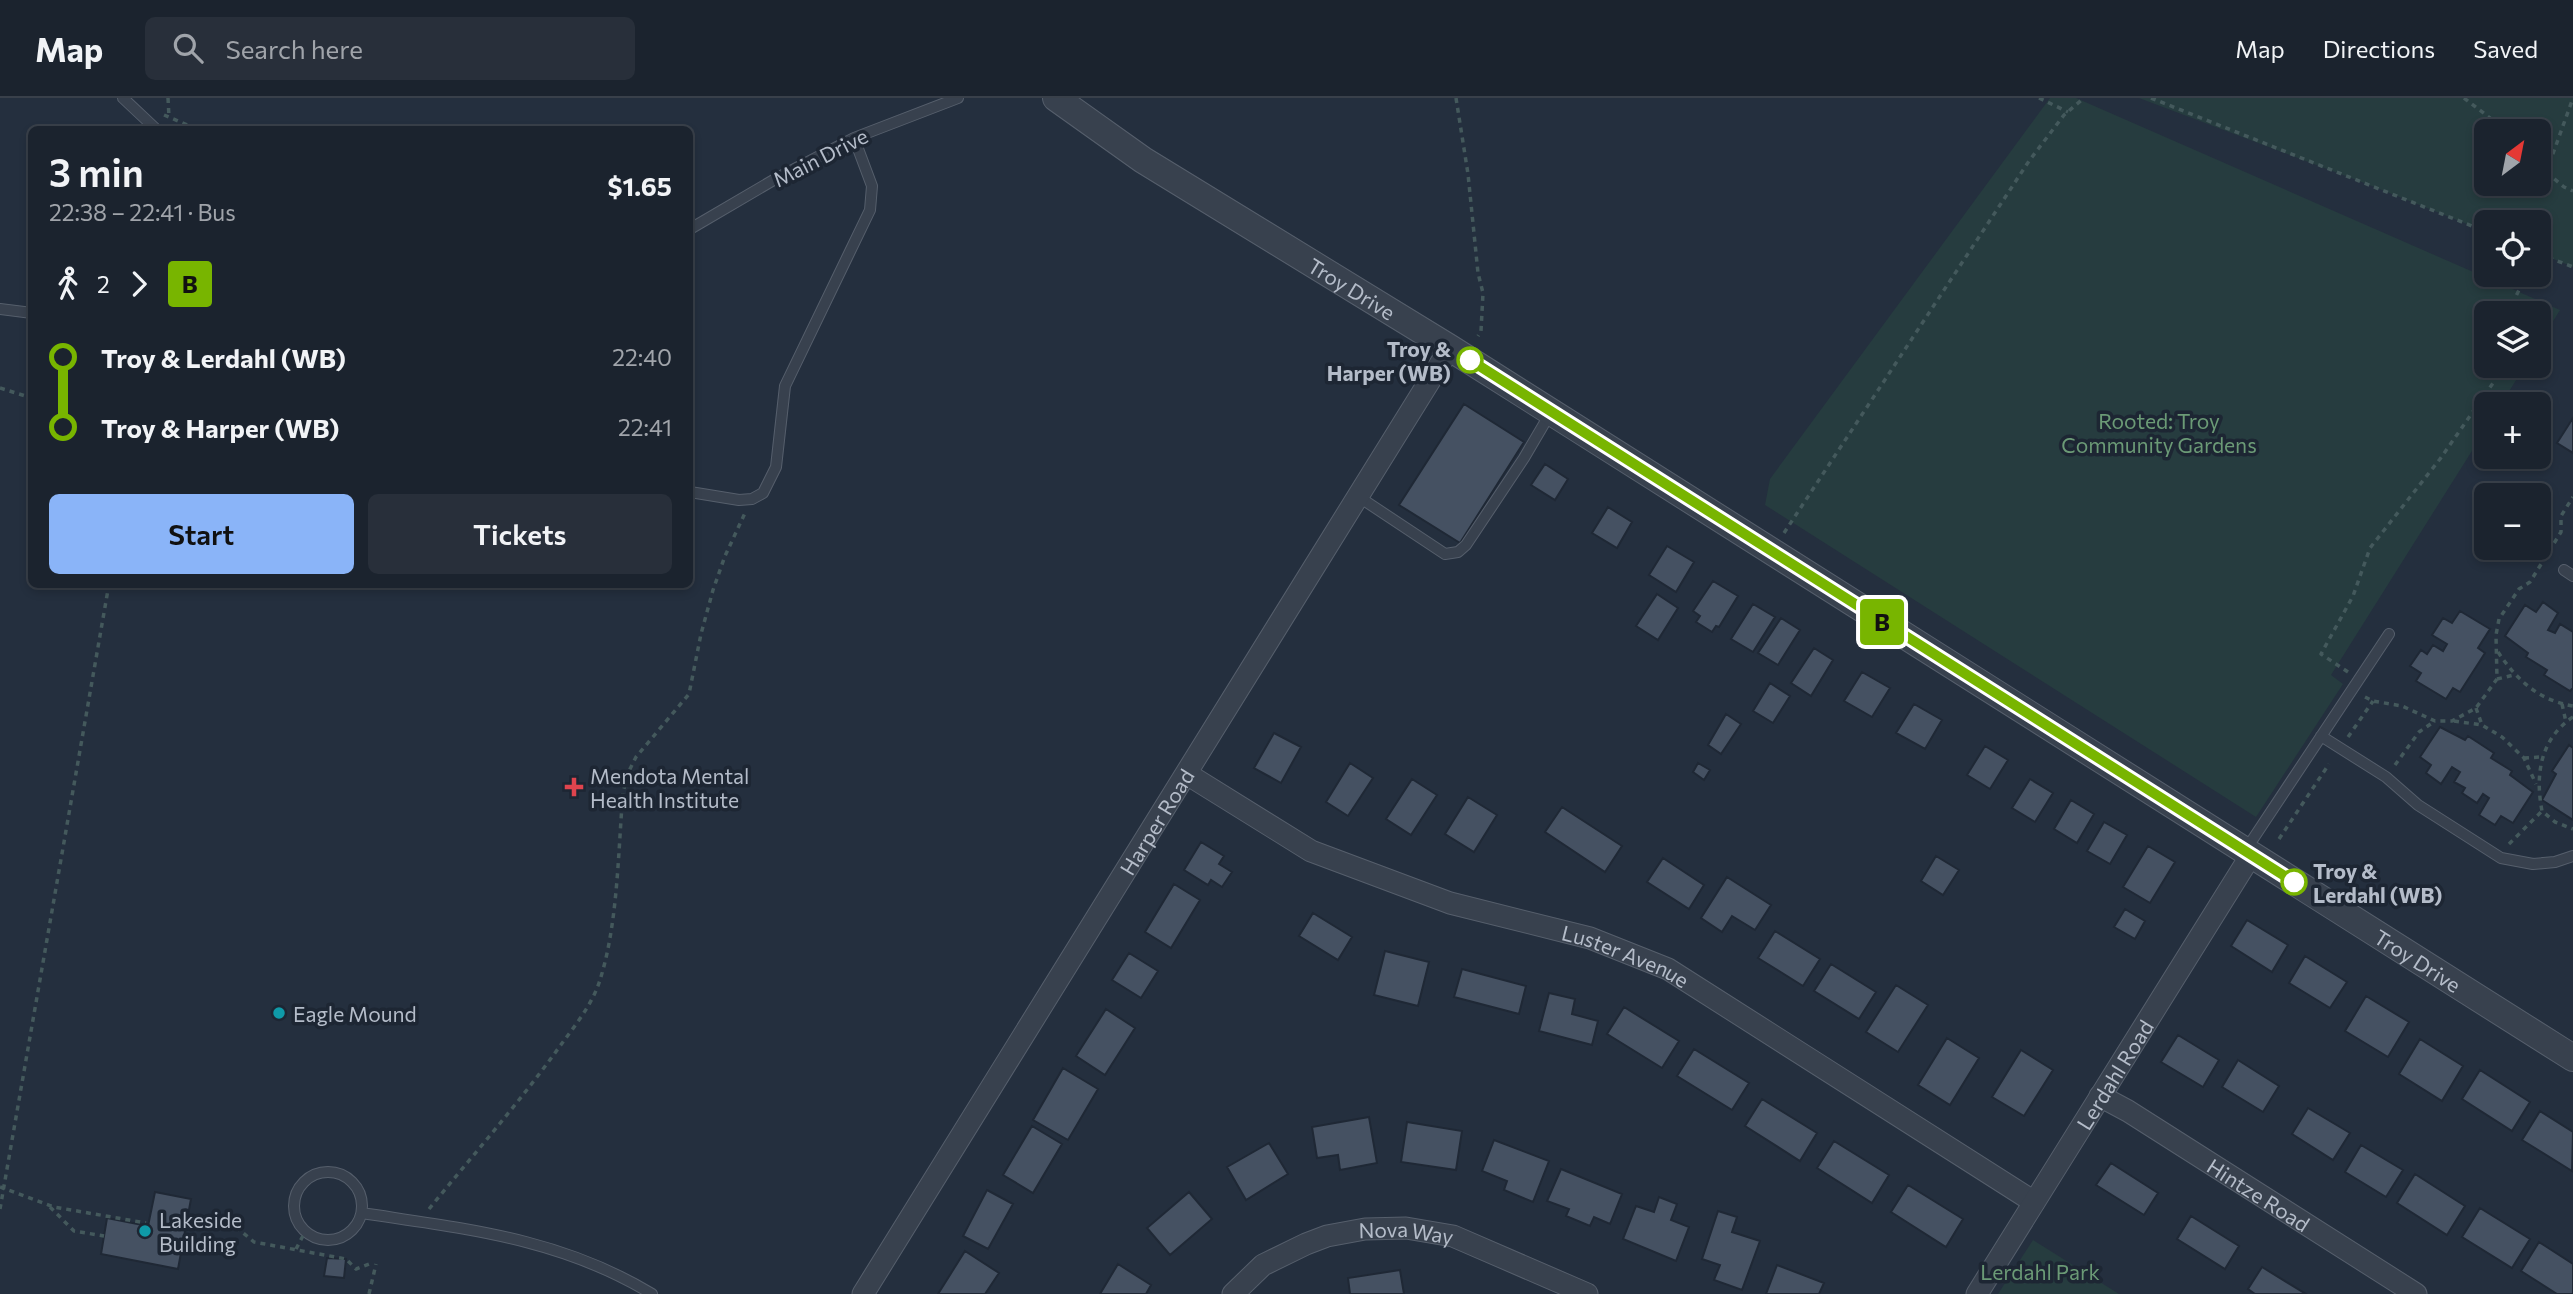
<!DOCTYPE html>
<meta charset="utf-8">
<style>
:root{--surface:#1b232e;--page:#282f3a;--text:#f1f3f6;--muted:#a0a4aa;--line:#39404a;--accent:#8ab4f8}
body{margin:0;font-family:Commissioner,sans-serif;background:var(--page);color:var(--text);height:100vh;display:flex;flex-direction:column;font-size:26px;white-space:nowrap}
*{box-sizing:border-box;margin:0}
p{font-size:23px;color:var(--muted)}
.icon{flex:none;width:38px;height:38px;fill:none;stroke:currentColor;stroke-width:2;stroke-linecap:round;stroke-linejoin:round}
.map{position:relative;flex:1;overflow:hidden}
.sheet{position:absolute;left:28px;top:28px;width:665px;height:462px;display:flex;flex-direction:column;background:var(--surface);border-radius:10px;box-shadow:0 4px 10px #0003,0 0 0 2px var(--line)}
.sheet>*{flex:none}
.badge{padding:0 14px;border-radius:5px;font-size:24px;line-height:46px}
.needle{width:46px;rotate:32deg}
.fabs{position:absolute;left:2474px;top:21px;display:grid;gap:14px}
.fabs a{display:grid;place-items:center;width:77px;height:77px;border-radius:10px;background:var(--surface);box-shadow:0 4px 10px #0003,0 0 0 2px var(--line);font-size:35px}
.map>.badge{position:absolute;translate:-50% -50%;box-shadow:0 0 0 4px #fff}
.legs{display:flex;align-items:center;gap:10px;height:77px;padding:0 21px;font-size:23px}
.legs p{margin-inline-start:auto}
.head{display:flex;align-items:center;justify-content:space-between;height:119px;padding:0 21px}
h1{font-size:38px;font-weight:600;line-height:52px}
.primary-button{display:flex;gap:14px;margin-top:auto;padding:14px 21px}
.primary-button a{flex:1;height:80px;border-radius:10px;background:var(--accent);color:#111;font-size:28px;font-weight:600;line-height:80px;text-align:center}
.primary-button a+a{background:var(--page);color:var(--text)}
ul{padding:0 21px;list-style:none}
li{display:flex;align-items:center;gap:24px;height:70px;font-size:26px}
li i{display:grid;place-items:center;width:10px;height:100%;margin:0 9px;background:currentColor}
li i::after{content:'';width:18px;height:18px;margin:-9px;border:5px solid;border-radius:50%;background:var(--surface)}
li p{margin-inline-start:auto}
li:first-child i{background:linear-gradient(#0000 50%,currentColor 0)}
li:last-child i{background:linear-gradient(currentColor 50%,#0000 0)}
header{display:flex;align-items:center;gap:42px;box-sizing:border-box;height:98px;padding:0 35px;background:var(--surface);border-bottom:2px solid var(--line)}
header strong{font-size:33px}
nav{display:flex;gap:38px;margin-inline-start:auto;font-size:24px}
.search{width:490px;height:63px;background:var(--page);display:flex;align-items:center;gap:18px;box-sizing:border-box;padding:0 24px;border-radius:10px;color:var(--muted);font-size:26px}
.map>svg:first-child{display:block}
</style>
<header>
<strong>Map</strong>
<div class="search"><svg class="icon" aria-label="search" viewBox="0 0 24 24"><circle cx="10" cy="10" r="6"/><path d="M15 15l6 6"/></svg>Search here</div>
<nav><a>Map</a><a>Directions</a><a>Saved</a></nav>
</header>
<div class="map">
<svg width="2573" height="1196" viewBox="0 0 2573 1196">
<rect width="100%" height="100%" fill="#242f3e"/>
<path fill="#263c3f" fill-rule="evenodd" d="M 2050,0 L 2076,0 L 2560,212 L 2539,246 L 2539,215 L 2487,215 L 2487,268 L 2525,268 L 2501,306 L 2487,306 L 2487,329 L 2331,577 L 2343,586 L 2256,719 L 1765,407 L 1770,381 Z
M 2139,0 L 2573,0 L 2573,169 L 2539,155 L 2539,124 L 2487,124 L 2487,134 L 2367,86 ZM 2539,33 L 2539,86 L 2487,86 L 2487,33 Z
M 2033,1142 L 2119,1196 L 1998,1196 Z"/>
<path fill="#455162" stroke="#1f2835" stroke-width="2" d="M 1464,306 L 1524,344 L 1460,445 L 1399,407 Z
M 2573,320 L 2573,355 L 2557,345 Z
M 1545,366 L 1568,381 L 1555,402 L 1531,387 Z
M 1608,409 L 1632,424 L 1617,450 L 1592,435 Z
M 1667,448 L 1694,464 L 1676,494 L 1649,477 Z
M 1713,483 L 1738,498 L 1719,529 L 1716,528 L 1712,534 L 1696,524 L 1700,518 L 1693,513 Z
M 1657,496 L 1678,510 L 1658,542 L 1636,528 Z
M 2543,504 L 2558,515 L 2548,532 L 2555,535 L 2560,526 L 2573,534 L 2573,590 L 2570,593 L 2544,577 L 2547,572 L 2526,559 L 2528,555 L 2505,538 L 2525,507 L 2536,514 Z
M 1753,506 L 1775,519 L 1753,554 L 1731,541 Z
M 2460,513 L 2490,531 L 2478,550 L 2485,555 L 2460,594 L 2453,590 L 2446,601 L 2416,583 L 2421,575 L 2410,568 L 2421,552 L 2427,556 L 2433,547 L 2443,553 L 2447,546 L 2432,537 L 2443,520 L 2452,525 Z
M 1781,520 L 1800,532 L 1778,567 L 1758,555 Z
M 1814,550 L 1833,562 L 1811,598 L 1791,585 Z
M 1862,574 L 1890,590 L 1872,619 L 1844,603 Z
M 1770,585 L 1790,598 L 1773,625 L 1753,613 Z
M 1914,606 L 1942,622 L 1925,651 L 1896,635 Z
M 1726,616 L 1741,626 L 1721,656 L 1708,647 Z
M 2440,629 L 2465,642 L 2468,638 L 2494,655 L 2491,660 L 2512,673 L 2510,677 L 2533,694 L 2513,725 L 2501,718 L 2495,727 L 2479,717 L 2489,700 L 2483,696 L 2477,705 L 2462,695 L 2465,690 L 2454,684 L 2460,674 L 2452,669 L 2441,686 L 2426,675 L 2431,667 L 2420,659 Z
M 1274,635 L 1301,649 L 1281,685 L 1254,670 Z
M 2569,647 L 2573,650 L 2573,722 L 2542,702 L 2556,676 L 2552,673 Z
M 1985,648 L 2008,662 L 1990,691 L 1967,677 Z
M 1350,665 L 1373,680 L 1348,718 L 1326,704 Z
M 1698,665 L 1710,672 L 1704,682 L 1693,674 Z
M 1412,681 L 1437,697 L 1411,737 L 1386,721 Z
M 2030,681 L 2053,695 L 2035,724 L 2012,710 Z
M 1468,699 L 1497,717 L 1474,754 L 1445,736 Z
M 2071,702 L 2094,716 L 2077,745 L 2054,731 Z
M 1562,709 L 1622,748 L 1605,774 L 1545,734 Z
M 2104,724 L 2127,737 L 2110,766 L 2087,753 Z
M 1201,744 L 1224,758 L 1219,766 L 1232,774 L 1222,789 L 1211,782 L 1208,787 L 1184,772 Z
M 2148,748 L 2175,764 L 2150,805 L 2123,789 Z
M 1936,758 L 1959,772 L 1943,797 L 1921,783 Z
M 1663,760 L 1704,787 L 1689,811 L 1647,784 Z
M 1727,779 L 1771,807 L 1755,832 L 1732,818 L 1722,834 L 1701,820 Z
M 1174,786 L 1200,802 L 1171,850 L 1145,834 Z
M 2125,811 L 2145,823 L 2135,841 L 2114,829 Z
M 1313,815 L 1352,839 L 1338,862 L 1299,838 Z
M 2247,822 L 2288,847 L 2272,874 L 2231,848 Z
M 1775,833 L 1820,861 L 1803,888 L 1758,860 Z
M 1385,853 L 1429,864 L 1418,908 L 1374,897 Z
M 1129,855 L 1158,873 L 1141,900 L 1112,882 Z
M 2305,858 L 2347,884 L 2330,910 L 2289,885 Z
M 1831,866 L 1876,894 L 1859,921 L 1814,893 Z
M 1462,871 L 1526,888 L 1519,916 L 1454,899 Z
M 1896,887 L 1928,907 L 1898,954 L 1866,934 Z
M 1549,895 L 1575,901 L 1572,916 L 1598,923 L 1592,947 L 1539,933 Z
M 2366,898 L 2409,924 L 2388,959 L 2345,933 Z
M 1624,909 L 1679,943 L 1662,970 L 1607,936 Z
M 1106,911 L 1135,930 L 1105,977 L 1076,958 Z
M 2178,937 L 2219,962 L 2203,989 L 2161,964 Z
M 1947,940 L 1979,960 L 1950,1007 L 1918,987 Z
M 2420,941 L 2463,968 L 2442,1003 L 2399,976 Z
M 1694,951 L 1749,985 L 1732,1012 L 1677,978 Z
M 2021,952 L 2053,972 L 2024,1018 L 1992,999 Z
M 2238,962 L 2279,988 L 2263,1014 L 2222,989 Z
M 1063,970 L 1098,991 L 1068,1042 L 1033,1022 Z
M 2480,972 L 2530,1004 L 2512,1033 L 2462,1001 Z
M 1762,1001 L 1817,1035 L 1800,1063 L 1745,1028 Z
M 2308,1010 L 2350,1035 L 2333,1062 L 2292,1036 Z
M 2540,1013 L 2573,1034 L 2572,1073 L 2522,1042 Z
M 1369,1019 L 1377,1065 L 1340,1072 L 1338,1057 L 1317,1060 L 1312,1029 Z
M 1407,1024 L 1462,1033 L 1456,1072 L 1401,1064 Z
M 1032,1028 L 1062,1046 L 1033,1095 L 1003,1077 Z
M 1494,1042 L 1549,1063 L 1533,1104 L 1504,1092 L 1507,1083 L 1482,1073 Z
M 1834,1043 L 1889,1077 L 1872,1105 L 1817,1070 Z
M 1269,1045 L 1288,1076 L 1246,1102 L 1227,1069 Z
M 2361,1047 L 2403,1072 L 2386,1099 L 2345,1074 Z
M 2111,1065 L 2158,1095 L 2144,1117 L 2096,1087 Z
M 1561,1071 L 1622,1096 L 1610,1126 L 1594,1119 L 1590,1128 L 1566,1118 L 1569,1111 L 1547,1103 Z
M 2415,1076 L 2465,1108 L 2447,1137 L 2397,1105 Z
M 1908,1087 L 1963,1121 L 1946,1149 L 1891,1114 Z
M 987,1092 L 1013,1106 L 988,1151 L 963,1138 Z
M 155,1094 L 191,1101 L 178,1171 L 101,1156 L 107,1120 L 148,1128 Z
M 1189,1094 L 1212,1121 L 1170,1157 L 1147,1130 Z
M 1659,1099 L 1677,1106 L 1671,1122 L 1689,1129 L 1676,1163 L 1623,1141 L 1636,1108 L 1654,1114 Z
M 2480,1110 L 2530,1141 L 2512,1170 L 2462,1139 Z
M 1718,1113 L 1737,1119 L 1732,1134 L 1760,1143 L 1742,1192 L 1714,1182 L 1720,1167 L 1702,1161 Z
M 2191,1118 L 2239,1148 L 2225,1171 L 2177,1141 Z
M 2539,1144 L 2573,1166 L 2573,1196 L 2557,1196 L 2521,1173 Z
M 965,1153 L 999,1175 L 985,1196 L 938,1196 Z
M 327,1160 L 346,1161 L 344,1180 L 324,1178 Z
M 1118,1166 L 1151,1187 L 1146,1196 L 1100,1196 Z
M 1777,1167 L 1824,1185 L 1819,1196 L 1766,1196 Z
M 2262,1169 L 2306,1196 L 2255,1196 L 2248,1191 Z
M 1400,1172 L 1404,1196 L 1350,1196 L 1348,1180 Z"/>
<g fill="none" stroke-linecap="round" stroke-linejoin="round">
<g stroke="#565f6c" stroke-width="12">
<path id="service" d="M 123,0 L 157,32
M 690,131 L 777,80 L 854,40 L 958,0
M 0,211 L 32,215
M 690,394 L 739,402 L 752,401 L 763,395 L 776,369 L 785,288 L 870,112 L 872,88 L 854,40
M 1356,397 L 1445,456 L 1458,454 L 1466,447 L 1524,360 L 1551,314
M 2564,472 L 2573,478
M 2321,638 L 2386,679 L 2418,707 L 2501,760 L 2533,766 L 2555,764 L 2573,758
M 2245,753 L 2389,536
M294 1108a34 34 0 1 1 68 0a34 34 0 1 1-68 0Z
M 362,1115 C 466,1131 560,1140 652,1196"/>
</g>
<g stroke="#565f6c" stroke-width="23">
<g id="minor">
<path id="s1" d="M 1187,676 L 1311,753 L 1450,805 L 1590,840 L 1668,871 L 2034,1104"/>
<path id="s2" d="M 2100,998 L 2128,1013 L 2416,1196"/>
<path id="s3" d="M 863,1196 L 1450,250"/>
<path id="s4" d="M 1233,1196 L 1263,1167 L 1306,1146 L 1327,1138 L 1365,1131 L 1406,1130 L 1453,1138 L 1587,1196"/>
<path id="s5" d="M 1977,1196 L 2251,757"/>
</g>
</g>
<g stroke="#565f6c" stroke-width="28">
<g id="tertiary">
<path id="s6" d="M 1056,0 L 1143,62 L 1450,250 L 2573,960"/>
</g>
</g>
<path stroke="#44595c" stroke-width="3.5" stroke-dasharray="5 5" stroke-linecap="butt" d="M 168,0 L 169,19
M 1456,0 L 1468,76 L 1478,175 L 1483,195 L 1481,233 L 1478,238
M 2039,0 L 2068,14
M 2151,0 L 2487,134
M 2464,0 L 2507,33
M 164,17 L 199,32
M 2539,68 L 2564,89 L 2573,93
M 2546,75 L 2573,0
M 2539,156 L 2573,169
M 2508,215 L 2526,177
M 0,290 L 32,300
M 1784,435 L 2029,63 L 2064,17 L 2084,0
M 2498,554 C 2517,582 2538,602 2573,608
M 2348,574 L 2321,556 L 2353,498 L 2370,450 L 2440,361 L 2500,275 L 2502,268
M 2497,581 L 2514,577
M 2365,599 L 2373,603 L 2402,608 L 2435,623 L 2452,623 L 2476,610 L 2497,581 L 2496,537 L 2499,521 L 2519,491 L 2530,484 L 2561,434 L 2561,418 L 2573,399
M 2562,606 L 2566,624
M 2476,610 L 2482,627
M 2573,619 C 2540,641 2535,677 2542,713 L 2555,724 L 2573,731
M 2454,623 L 2482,627 L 2502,639 L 2524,660 L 2536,686
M 2348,639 L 2373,603
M 2524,660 L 2541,659
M 2395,667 L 2419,634 L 2435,623
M 2279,741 L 2329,666
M 2509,746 L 2542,713
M 0,1089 L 54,1109 L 146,1125
M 50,1109 L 74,1133 L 104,1138
M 0,1111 L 109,486
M 429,1111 C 473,1057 519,1005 560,948 C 574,929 591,908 599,885 C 618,828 618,754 623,694 L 629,673 L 636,659 L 689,596 L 701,536 L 713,492 L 725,458 L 745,415
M 187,1120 L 235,1128 L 254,1144 L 346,1161 L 356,1171 L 372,1165
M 296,1151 L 305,1134
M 369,1196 L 376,1166"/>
<use href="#service" stroke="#38414e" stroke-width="10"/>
<use href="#minor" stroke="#38414e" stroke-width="21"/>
<use href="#tertiary" stroke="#38414e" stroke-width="26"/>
</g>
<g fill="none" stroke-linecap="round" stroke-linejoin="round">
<g stroke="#fff" stroke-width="16">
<path id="line-1" d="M 1470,262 L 2294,784"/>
</g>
<use href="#line-1" stroke="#78b500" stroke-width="10"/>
</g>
<g fill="#fff" stroke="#78b500" stroke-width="3.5">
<circle cx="1470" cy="262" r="12"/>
<circle cx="2294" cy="784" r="12"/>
</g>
<path fill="#e0444e" stroke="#1d2633" stroke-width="2.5" d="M570.5 678.5h7v7h7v7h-7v7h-7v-7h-7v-7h7z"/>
<g fill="#0f9aa8" stroke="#1d2633" stroke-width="2.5">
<circle cx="279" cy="915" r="7"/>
<circle cx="145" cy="1133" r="7"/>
</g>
<g text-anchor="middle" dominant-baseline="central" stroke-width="7" stroke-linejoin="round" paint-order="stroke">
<g font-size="21" fill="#b4bcc9" stroke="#1d2633">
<text transform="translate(820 59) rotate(-27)">Main Drive</text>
<text stroke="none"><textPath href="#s6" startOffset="352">Troy Drive</textPath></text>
<text stroke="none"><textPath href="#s3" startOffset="556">Harper Road</textPath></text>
<text stroke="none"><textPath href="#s1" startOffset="478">Luster Avenue</textPath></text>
<text stroke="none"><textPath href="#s6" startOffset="1612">Troy Drive</textPath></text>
<text stroke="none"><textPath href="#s5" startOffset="259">Lerdahl Road</textPath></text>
<text stroke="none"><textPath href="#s2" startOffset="187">Hintze Road</textPath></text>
<text stroke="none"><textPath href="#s4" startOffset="192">Nova Way</textPath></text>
</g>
<g font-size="21" font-weight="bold" fill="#b4bcc9" stroke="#1d2633" text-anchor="end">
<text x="1451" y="250">Troy &amp;<tspan x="1451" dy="24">Harper (WB)</tspan></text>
<text x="2313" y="772" text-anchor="start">Troy &amp;<tspan x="2313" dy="24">Lerdahl (WB)</tspan></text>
</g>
<g font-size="21" fill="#6b9a76" stroke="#1d2633">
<text x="2159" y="322">Rooted: Troy<tspan x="2159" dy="24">Community Gardens</tspan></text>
<text x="2040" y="1173">Lerdahl Park</text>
</g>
<g font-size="21" fill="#b4bcc9" stroke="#1d2633" text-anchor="start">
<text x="590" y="677">Mendota Mental<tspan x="590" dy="24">Health Institute</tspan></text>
<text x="293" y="915">Eagle Mound</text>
<text x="159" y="1121">Lakeside<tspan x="159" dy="24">Building</tspan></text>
</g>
</g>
</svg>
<div class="fabs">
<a><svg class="needle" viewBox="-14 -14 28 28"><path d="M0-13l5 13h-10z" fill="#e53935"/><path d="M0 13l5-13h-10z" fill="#a0a4aa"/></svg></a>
<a><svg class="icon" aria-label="locate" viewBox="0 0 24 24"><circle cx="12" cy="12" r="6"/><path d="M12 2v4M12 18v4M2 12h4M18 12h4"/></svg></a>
<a><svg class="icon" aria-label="layers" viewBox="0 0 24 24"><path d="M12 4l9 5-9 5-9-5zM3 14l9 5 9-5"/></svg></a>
<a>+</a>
<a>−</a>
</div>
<b class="badge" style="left:1882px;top:524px;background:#78b500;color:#111">B</b>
<section class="sheet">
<div class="head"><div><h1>3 min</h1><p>22:38 – 22:41 · Bus</p></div><b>$1.65</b></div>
<div class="legs"><svg class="icon" aria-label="walk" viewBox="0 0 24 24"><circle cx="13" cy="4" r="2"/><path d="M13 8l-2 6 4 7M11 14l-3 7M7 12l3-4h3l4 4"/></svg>2<svg class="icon" aria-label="forward" viewBox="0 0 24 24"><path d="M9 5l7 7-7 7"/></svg><b class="badge" style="background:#78b500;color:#111">B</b></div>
<ul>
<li><i style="color:#78b500"></i><b>Troy &amp; Lerdahl (WB)</b><p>22:40</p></li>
<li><i style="color:#78b500"></i><b>Troy &amp; Harper (WB)</b><p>22:41</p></li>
</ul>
<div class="primary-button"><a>Start</a><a>Tickets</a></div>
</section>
</div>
